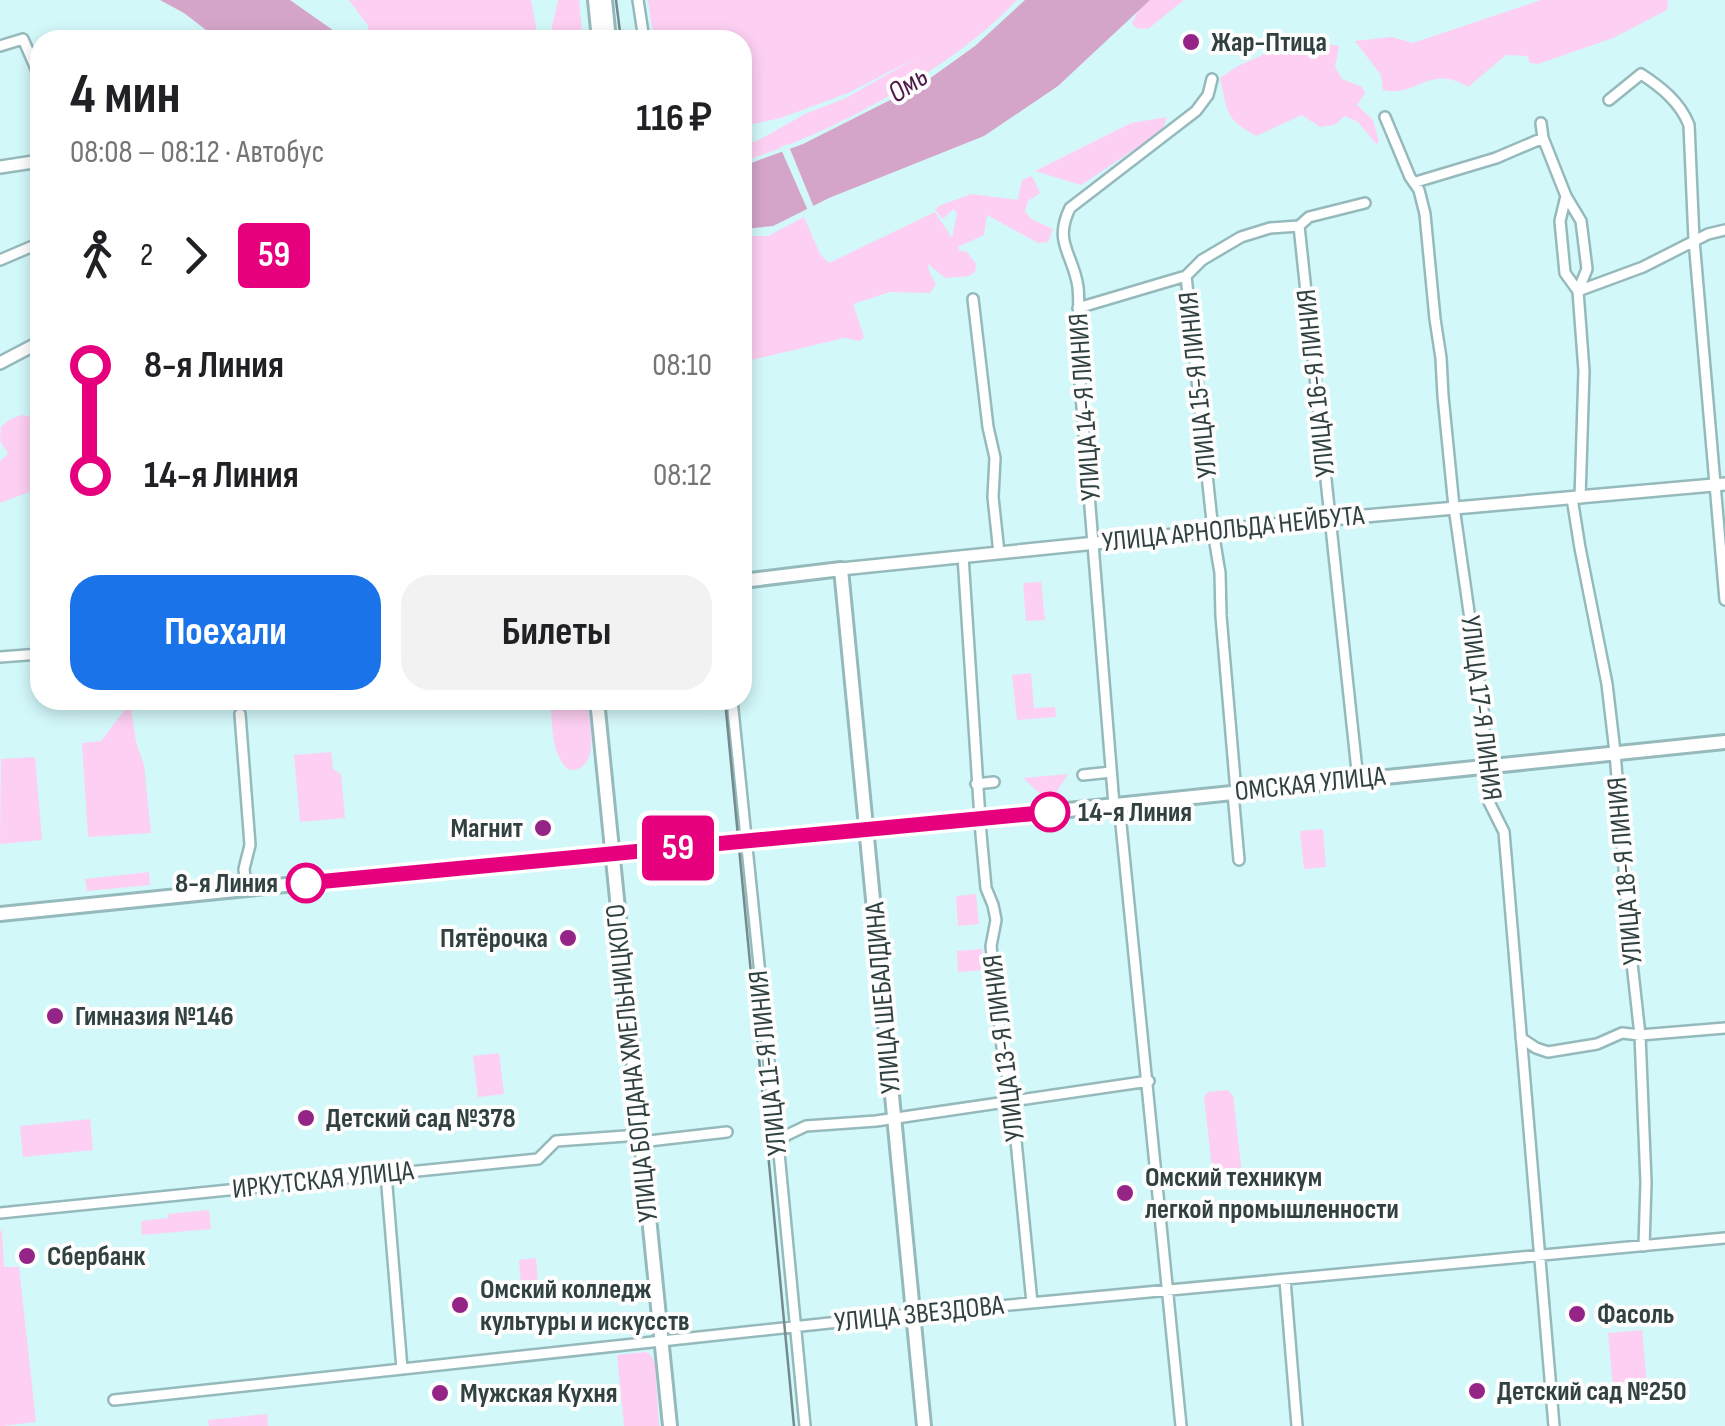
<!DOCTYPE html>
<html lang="ru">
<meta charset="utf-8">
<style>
:root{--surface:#fff;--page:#f2f2f2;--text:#202124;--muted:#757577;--accent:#1a73e8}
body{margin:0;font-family:"Sofia Sans Condensed",sans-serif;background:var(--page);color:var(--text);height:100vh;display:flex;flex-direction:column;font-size:38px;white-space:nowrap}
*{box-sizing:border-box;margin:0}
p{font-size:32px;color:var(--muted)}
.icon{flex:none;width:55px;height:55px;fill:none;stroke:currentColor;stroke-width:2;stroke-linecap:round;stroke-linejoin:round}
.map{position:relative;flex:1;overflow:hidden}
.details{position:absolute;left:30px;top:30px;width:722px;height:680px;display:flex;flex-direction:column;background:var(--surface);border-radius:30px;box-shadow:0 5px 15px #0003}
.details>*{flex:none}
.badge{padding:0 20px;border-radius:8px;font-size:35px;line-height:65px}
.map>.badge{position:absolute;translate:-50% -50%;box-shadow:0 0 0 5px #fff}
.legs{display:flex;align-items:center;gap:15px;height:110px;padding:0 40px;font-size:32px}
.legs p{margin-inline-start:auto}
.overview{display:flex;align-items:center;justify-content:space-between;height:170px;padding:0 40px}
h1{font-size:55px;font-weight:700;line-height:75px}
.button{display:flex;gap:20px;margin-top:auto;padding:20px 40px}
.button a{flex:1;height:115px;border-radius:30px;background:var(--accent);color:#fff;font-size:40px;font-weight:700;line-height:115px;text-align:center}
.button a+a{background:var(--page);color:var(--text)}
ul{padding:0 40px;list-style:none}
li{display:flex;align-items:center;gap:35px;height:110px;font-size:38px}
li i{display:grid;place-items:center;width:15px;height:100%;margin:0 12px;background:currentColor}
li i::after{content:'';width:25px;height:25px;margin:-12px;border:8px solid;border-radius:50%;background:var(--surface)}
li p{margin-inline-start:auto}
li:first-child i{background:linear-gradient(#0000 50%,currentColor 0)}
li:last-child i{background:linear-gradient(currentColor 50%,#0000 0)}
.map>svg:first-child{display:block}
</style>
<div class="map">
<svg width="1725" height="1426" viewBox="0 0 1725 1426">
<rect width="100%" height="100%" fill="#d3f8fa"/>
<path fill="#fdcff2" d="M 349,0 L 531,0 L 537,32 L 530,40 L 369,40 L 368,26 Z
M 558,0 L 579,0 L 583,40 L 549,40 Z
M 648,0 L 1017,0 C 955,67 830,135 743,161 L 743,143 L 757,141 L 805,114 L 846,98 L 918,57 L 848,93 L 781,118 L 743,126 L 742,40 L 654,40 Z
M 1144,0 L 1184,0 L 1148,29 L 1136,28 L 1132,23 Z
M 1541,0 L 1668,0 L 1667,10 L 1613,38 L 1538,64 L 1530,63 L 1527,56 L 1506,55 L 1468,87 C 1430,63 1417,98 1383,90 L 1381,75 L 1355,41 L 1392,37 L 1413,43 Z
M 1327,44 L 1339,46 L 1335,67 L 1342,79 L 1362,87 L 1365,93 L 1357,105 L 1373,120 L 1379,142 L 1376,144 L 1358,122 L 1345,116 L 1334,125 L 1320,127 L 1302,115 L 1256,136 C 1223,117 1228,112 1220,78 L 1238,66 L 1278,48 Z
M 1167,117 L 1162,131 L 1081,185 L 1035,171 L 1131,123 Z
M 1032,176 L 1040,193 L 1028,201 L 1025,211 L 1031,219 L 1053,229 L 1048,242 L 1038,243 L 987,215 L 984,235 L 958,247 L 960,251 L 967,252 L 976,264 L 975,272 L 969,276 L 945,278 L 928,264 L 929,271 L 936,285 L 930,293 L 890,292 L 853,304 L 864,337 L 860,341 L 844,338 L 743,362 L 743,236 L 768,236 L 804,217 L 820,254 L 829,263 L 935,212 L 952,238 L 957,213 L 953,209 L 943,219 L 935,210 L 939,206 L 971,194 L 1018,200 L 1022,180 Z
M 21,415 L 40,418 L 40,488 L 0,503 L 0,461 L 8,454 L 0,441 L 1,427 L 9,420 Z
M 1041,582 L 1045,620 L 1026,621 L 1023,583 Z
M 1031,673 L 1034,708 L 1055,707 L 1056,717 L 1017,720 L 1012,675 Z
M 550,700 L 587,700 C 589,722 602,771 569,770 C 550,754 553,724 550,700 Z
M 130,703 L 136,742 L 144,765 L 151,833 L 88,837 L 82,743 L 101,741 Z
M 331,752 L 333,769 L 341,774 L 345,818 L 300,822 L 294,755 Z
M 35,757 L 42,840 L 0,844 L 1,759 Z
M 1068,774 L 1056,793 L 1040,794 L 1023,778 Z
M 1323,829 L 1326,867 L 1304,869 L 1300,831 Z
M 149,872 L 150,885 L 87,891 L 85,879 Z
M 976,894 L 979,924 L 958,926 L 956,896 Z
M 982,949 L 984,970 L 958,972 L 957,951 Z
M 499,1053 L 504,1094 L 478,1097 L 473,1056 Z
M 1227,1090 L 1233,1095 L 1242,1174 L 1237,1180 L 1219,1182 L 1213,1177 L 1204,1097 L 1208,1092 Z
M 90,1119 L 93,1150 L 23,1157 L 20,1126 Z
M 209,1210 L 211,1229 L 142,1235 L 141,1221 L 168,1218 L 168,1214 Z
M 0,1230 L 2,1232 L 4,1267 L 19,1267 L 36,1422 L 3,1426 L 0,1426 Z
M 536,1258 L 539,1293 L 522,1295 L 519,1260 Z
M 1642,1330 L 1647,1384 L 1613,1387 L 1608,1333 Z
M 645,1352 L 650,1354 L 655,1363 L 659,1426 L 624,1426 L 617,1355 Z
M 267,1414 L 268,1426 L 209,1426 L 208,1420 Z"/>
<path fill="#d4a5c9" d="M 160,0 L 290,0 L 347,40 L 219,40 L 184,13 Z
M 1025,0 L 1150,0 L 1058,86 L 984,136 L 829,198 L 773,226 L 743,229 L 743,166 L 803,144 L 922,84 L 975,46 Z"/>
<path fill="#d3f8fa" d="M 788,144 L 815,210 L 809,213 L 780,147 Z"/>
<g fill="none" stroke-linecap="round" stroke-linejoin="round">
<g stroke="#96babc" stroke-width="14">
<path id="minor" d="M 638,0 L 643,33 L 646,40
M 0,46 L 23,39 L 40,78
M 1609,100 L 1641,74 C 1661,87 1680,102 1689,125 L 1694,240 L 1725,600
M 1385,117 L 1410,177 L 1419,190 L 1425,214 L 1435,319 L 1441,358 L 1443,396 L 1454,507 L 1484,717 L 1485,766 L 1488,800 L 1504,832 L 1554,1426
M 1541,123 L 1543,138 L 1566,196 L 1560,221 L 1565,273 L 1578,291 L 1584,371 L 1580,498
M 1416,182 L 1496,158 L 1543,138
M 1566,196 L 1581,221 L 1587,269 L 1578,291
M 1299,226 L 1358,780
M 0,260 L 40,243
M 1186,276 L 1213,531 L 1220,573 L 1221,616 L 1236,792
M 1578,291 L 1643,267 L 1708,234 L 1725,230
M 973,299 L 988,427 L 995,458 L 993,497 L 999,553
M 1078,308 L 1186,276 L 1202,260 L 1241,237 L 1270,228 L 1299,226 L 1309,217 L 1365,203
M 1572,498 L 1580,548 L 1607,684 L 1615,752 L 1630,945 L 1640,1035 L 1646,1182 L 1644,1246
M 963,556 L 981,834 L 986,888 L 993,905 L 996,920 L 991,946 L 1002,1047 L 1012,1100 L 1032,1303
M 0,657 L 40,654
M 732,700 L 772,1092 L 771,1128 L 779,1153 L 805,1426
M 240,714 L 250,845 L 244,869 L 246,889
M 1083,775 L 1111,772
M 976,784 L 994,782
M 1233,793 L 1239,860
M 1119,804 L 1181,1426
M 1114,805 L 1077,345 C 1078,326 1080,306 1078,287 C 1073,253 1053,243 1070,208 L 1196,111 L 1208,95 L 1212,79
M 1521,1038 L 1536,1048 L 1548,1052 L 1597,1044 L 1622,1033 L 1640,1035 L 1725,1028
M 640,1142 L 727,1132
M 776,1144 L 787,1135 L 806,1126 L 876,1121 L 1149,1081
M 386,1174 L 402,1369
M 0,1213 L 538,1159 L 556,1141 L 640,1135
M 1285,1280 L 1297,1426
M 114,1400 L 913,1314 L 1725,1238"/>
</g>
<g stroke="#96babc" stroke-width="16">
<path id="tertiary" d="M 0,167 L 40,161
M 0,363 L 40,342
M 841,569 L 1331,519 L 1725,484"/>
</g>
<g stroke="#96babc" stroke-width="18">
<path id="secondary" d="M 595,0 L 599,40
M 605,0 L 609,40
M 742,581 L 841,569 L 924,1426
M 597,700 L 670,1426
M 0,914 L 494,864 L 884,829 L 1725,742"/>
</g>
<use href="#minor" stroke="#fff" stroke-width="9"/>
<use href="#tertiary" stroke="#fff" stroke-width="11"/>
<use href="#secondary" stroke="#fff" stroke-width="12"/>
<path stroke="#738b8c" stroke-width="2.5" d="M 616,0 L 621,40
M 725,700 L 794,1426"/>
</g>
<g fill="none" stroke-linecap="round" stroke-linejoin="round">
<g stroke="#fff" stroke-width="22">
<path id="line-1" d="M 306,883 L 1050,812"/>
</g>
<use href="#line-1" stroke="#e6007e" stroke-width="15"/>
</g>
<g fill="#942485" stroke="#fdfdfd" stroke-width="4">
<circle cx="1191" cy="42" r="10"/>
<circle cx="543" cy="828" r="10"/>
<circle cx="568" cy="938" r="10"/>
<circle cx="55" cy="1016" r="10"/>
<circle cx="306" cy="1118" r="10"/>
<circle cx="1125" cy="1193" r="10"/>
<circle cx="27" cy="1256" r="10"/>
<circle cx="460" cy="1305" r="10"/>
<circle cx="1577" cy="1314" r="10"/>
<circle cx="1477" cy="1391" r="10"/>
<circle cx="440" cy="1393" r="10"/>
</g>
<g fill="#fff" stroke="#e6007e" stroke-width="5">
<circle cx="1050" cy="812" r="18"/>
<circle cx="306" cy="883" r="18"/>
</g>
<g text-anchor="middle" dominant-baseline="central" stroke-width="8" stroke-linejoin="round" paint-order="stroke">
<g font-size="28" font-weight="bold" fill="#314041" stroke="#fdfdfd" text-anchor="start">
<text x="1211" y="42">Жар-Птица</text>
<text x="523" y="828" text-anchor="end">Магнит</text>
<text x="548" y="938" text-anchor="end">Пятёрочка</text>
<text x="75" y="1016">Гимназия №146</text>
<text x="326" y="1118">Детский сад №378</text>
<text x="1145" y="1177">Омский техникум<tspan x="1145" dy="32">легкой промышленности</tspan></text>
<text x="47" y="1256">Сбербанк</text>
<text x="480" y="1289">Омский колледж<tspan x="480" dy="32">культуры и искусств</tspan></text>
<text x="1597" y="1314">Фасоль</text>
<text x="1497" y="1391">Детский сад №250</text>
<text x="460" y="1393">Мужская Кухня</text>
</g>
<g font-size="28" fill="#314041" stroke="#fdfdfd">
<text transform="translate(1316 383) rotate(-96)">УЛИЦА 16-Я ЛИНИЯ</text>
<text transform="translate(1198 385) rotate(-96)">УЛИЦА 15-Я ЛИНИЯ</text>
<text transform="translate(1085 407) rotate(-94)">УЛИЦА 14-Я ЛИНИЯ</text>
<text transform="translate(1233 529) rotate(-6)">УЛИЦА АРНОЛЬДА НЕЙБУТА</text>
<text transform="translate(1481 708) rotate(83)">УЛИЦА 17-Я ЛИНИЯ</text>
<text transform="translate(1310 784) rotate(-6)">ОМСКАЯ УЛИЦА</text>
<text transform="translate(1625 871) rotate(-95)">УЛИЦА 18-Я ЛИНИЯ</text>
<text transform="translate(883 998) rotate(-95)">УЛИЦА ШЕБАЛДИНА</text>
<text transform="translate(1004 1048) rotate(-97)">УЛИЦА 13-Я ЛИНИЯ</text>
<text transform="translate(632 1063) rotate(-96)">УЛИЦА БОГДАНА ХМЕЛЬНИЦКОГО</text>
<text transform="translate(768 1063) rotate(-96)">УЛИЦА 11-Я ЛИНИЯ</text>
<text transform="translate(323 1180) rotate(-6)">ИРКУТСКАЯ УЛИЦА</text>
<text transform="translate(919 1314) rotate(-6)">УЛИЦА ЗВЕЗДОВА</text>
</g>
<g font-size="28" font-weight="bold" fill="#314041" stroke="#fdfdfd" text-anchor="start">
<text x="1078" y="812">14-я Линия</text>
<text x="278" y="883" text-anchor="end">8-я Линия</text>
</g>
<g font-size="30" font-style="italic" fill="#501948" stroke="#fdfdfd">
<text transform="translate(908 85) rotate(-33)">Омь</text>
</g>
</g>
</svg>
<b class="badge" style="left:678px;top:848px;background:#e6007e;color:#fff">59</b>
<section class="details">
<div class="overview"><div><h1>4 мин</h1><p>08:08 – 08:12 · Автобус</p></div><b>116 ₽</b></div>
<div class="legs"><svg class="icon" aria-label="walk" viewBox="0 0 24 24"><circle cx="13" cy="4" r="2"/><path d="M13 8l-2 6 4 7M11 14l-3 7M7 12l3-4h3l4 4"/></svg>2<svg class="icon" aria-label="forward" viewBox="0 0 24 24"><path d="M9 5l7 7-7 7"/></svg><b class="badge" style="background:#e6007e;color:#fff">59</b></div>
<ul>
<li><i style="color:#e6007e"></i><b>8-я Линия</b><p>08:10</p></li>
<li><i style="color:#e6007e"></i><b>14-я Линия</b><p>08:12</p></li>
</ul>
<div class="button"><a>Поехали</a><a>Билеты</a></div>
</section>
</div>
